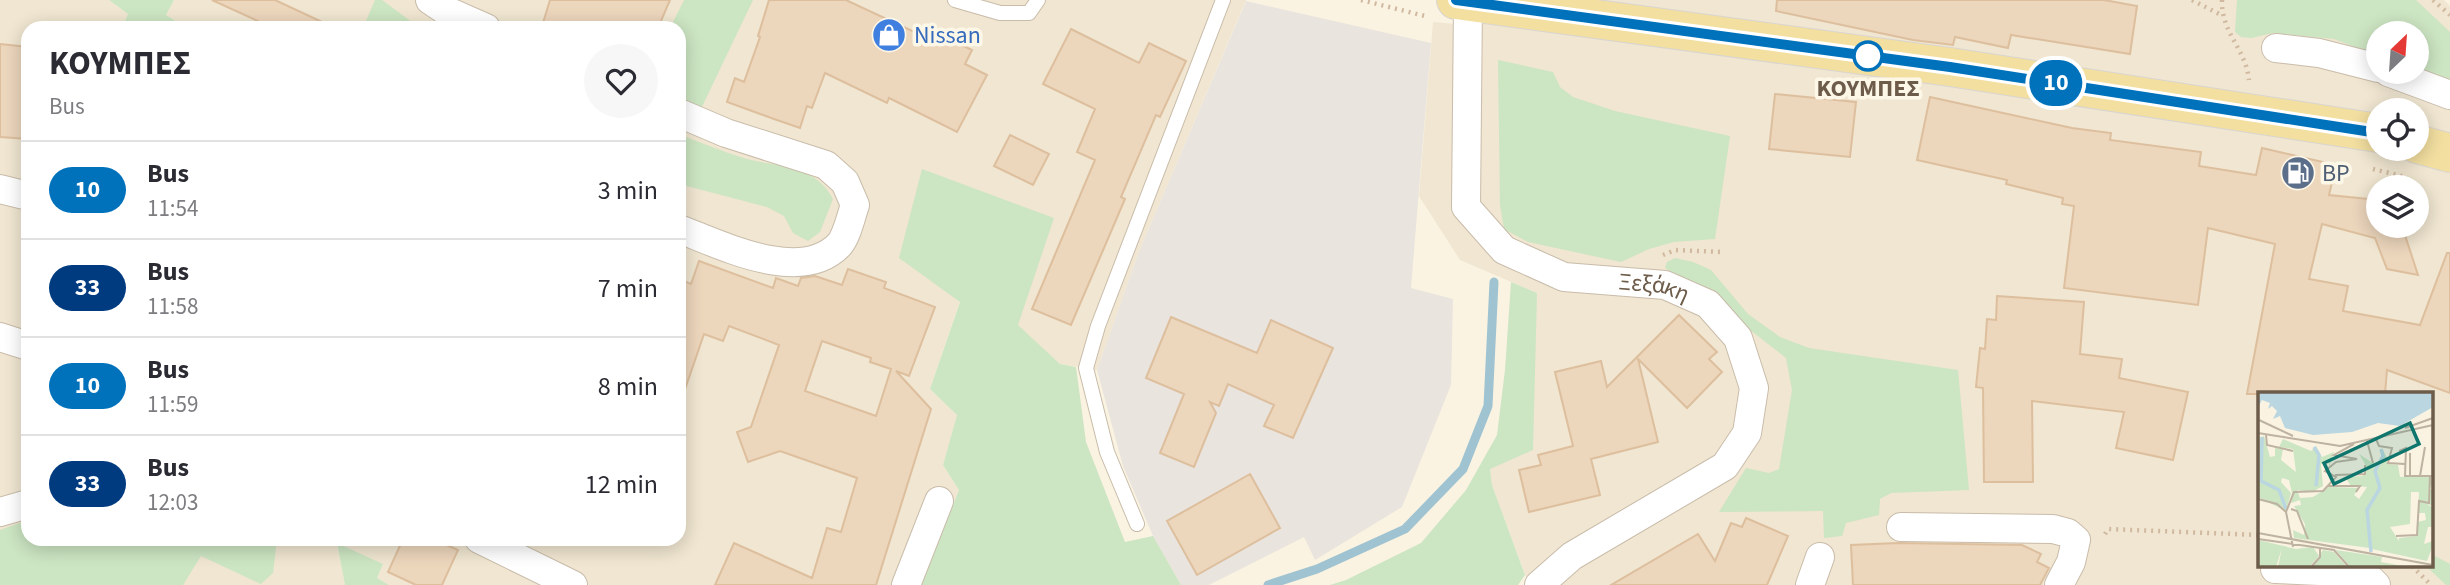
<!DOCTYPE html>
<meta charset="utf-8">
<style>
:root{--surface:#fff;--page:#f7f7f7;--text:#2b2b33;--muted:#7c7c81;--line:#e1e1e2}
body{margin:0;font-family:"Source Sans 3",sans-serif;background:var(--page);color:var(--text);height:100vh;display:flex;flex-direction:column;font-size:26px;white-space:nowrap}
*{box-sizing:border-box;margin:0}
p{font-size:23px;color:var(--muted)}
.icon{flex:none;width:38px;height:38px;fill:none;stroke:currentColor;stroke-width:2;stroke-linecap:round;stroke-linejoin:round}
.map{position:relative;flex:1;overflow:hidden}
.panel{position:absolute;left:21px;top:21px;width:665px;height:525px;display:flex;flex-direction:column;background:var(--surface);border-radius:21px;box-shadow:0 4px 18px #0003}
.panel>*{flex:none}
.badge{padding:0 14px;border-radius:23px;font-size:24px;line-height:46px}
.needle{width:46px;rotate:25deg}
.buttons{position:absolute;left:2366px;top:21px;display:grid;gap:14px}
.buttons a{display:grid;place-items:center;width:63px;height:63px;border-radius:50%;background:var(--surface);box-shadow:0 4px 18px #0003;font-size:35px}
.map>.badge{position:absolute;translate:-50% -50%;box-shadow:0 0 0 4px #fff}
.round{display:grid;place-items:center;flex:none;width:74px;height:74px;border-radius:37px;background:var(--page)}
.head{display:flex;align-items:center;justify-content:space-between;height:119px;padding:0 28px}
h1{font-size:33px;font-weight:700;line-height:52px}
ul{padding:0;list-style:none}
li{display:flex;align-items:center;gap:21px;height:98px;padding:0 28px;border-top:2px solid var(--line)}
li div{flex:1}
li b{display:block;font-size:26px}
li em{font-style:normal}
li .badge{min-width:77px;font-weight:700;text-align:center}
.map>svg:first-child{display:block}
</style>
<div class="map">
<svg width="2450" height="585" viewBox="0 0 2450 585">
<rect width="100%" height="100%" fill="#faf3e2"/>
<path fill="#f0e6d1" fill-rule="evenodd" d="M 0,0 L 109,0 L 128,14 L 122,28 L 28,28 L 28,539 L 679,539 L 679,28 L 187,28 L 166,15 L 174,0 L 1246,0 L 1140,249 L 1097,370 L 1060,364 L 1017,325 L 960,301 L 930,389 L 957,415 L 943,465 L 959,490 L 921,585 L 389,585 L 377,578 L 383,564 L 337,544 L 345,585 L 0,585 Z
M 1470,0 L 2444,0 L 2450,6 L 2450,585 L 1529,585 L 1492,485 L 1490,469 L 1537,293 L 1460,260 L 1419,196 L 1433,22 L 1468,25 ZM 2378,33 L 2417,33 L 2417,72 L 2378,72 ZM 2378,110 L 2417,110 L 2417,149 L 2378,149 ZM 2378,187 L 2417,187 L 2417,226 L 2378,226 ZM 2259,394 L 2431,394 L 2431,566 L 2259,566 Z"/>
<path fill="#e9e4dd" d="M 1246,1 L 1431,43 L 1411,288 L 1453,299 L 1451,385 L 1402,507 L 1315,560 L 1304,537 L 1209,585 L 1181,585 L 1153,536 L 1123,466 L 1097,370 L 1140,249 Z"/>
<path fill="#cce5c2" d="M 109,0 L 174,0 L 166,15 L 187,28 L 122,28 L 128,14 Z
M 375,0 L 382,0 L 420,28 L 363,28 Z
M 684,0 L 753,0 L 700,111 L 679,103 L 679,28 L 670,28 Z
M 2237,0 L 2416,0 L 2450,32 L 2450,84 L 2417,71 L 2417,33 L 2378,33 L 2378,56 L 2334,39 L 2273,33 L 2251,38 L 2241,37 L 2235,32 Z
M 1498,60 L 1553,72 L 1560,87 L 1573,97 L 1615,111 L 1730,136 L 1715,239 L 1674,242 L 1649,249 L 1621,262 L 1528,242 L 1504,229 L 1500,205 Z
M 679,134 C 701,143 724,152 747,159 C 779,167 816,165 833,199 L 820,232 L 808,241 L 793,233 L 784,216 L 767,207 L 679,184 Z
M 922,169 L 1054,218 L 1018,325 L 1060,364 L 1076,367 L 1086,442 L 1125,542 L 1153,536 L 1181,585 L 921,585 L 959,490 L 943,465 L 957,415 L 930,389 L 960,302 L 899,258 Z
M 1675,258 L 1693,262 L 1711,270 L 1748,314 L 1780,337 L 1809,348 L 1958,370 L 1969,490 L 1891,493 L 1880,499 L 1879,515 L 1846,523 L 1842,536 L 1824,538 L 1823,511 L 1719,512 L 1746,468 L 1769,473 L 1779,469 L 1792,390 L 1786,358 L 1745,326 L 1718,300 L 1665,268 L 1667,262 Z
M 1511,282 L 1537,293 L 1533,450 L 1490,469 L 1492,485 L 1525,575 L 1518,585 L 1330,585 L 1346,580 L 1421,543 L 1466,490 L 1497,435 L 1505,370 Z
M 28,520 L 28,539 L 277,539 L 273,573 L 261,584 L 201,556 L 183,585 L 0,585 L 0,530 Z
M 337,543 L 383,564 L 377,578 L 389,585 L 345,585 Z
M 2431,554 L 2450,564 L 2450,585 L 2446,585 L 2426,566 L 2431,566 Z"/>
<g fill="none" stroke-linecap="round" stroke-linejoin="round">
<path stroke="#a0c3d1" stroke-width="9" d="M 1268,585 L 1317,569 L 1405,529 L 1463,469 L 1488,406 L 1494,282"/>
</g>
<path fill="#ecd6bc" stroke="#ddbf9e" stroke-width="2" fill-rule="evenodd" d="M 212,0 L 275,0 L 335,28 L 273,28 Z
M 550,0 L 670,0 L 658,28 L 557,28 L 543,23 Z
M 769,0 L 846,0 L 940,44 L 943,36 L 972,50 L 965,64 L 987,75 L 957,132 L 889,98 L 887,103 L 825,73 L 812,108 L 807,106 L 800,128 L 774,119 L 727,102 L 735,78 L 744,82 L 760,37 L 758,36 Z
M 1777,0 L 2104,0 L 2137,6 L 2130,54 L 2011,35 L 2008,48 L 1955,37 L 1953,45 L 1913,40 L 1776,11 Z
M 1071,29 L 1139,63 L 1149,43 L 1186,61 L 1160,117 L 1156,115 L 1121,197 L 1125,199 L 1071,325 L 1032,309 L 1095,160 L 1077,152 L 1095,109 L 1043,84 Z
M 0,44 L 28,47 L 28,139 L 0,137 Z
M 1775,94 L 1856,102 L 1850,157 L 1769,149 Z
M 1930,97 L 2072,128 L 2111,133 L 2110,140 L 2201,152 L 2199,166 L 2256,175 L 2262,148 L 2336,165 L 2329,195 L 2378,200 L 2378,226 L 2402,226 L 2418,275 L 2387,269 L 2375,238 L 2322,224 L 2309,279 L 2348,286 L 2343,311 L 2420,325 L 2447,253 L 2450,253 L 2450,393 L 2387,370 L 2385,394 L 2247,394 L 2275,244 L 2208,228 L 2198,305 L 2064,288 L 2074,206 L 2062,204 L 2063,198 L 2006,184 L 2007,180 L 1917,160 Z
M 1010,135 L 1049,154 L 1033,185 L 994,166 Z
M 699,261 L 773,288 L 776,278 L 798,286 L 801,278 L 815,276 L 842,285 L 848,269 L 886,282 L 884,288 L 935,307 L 909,376 L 896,371 L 931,409 L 876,585 L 715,585 L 734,543 L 812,578 L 827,528 L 841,532 L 857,478 L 780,451 L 748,462 L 737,432 L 751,427 L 779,345 L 729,326 L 723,341 L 704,334 L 683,395 L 679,394 L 679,279 L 691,284 ZM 822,341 L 871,358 L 870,362 L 891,369 L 876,416 L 805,391 Z
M 1997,296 L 2084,302 L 2080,354 L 2122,359 L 2119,378 L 2188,392 L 2173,460 L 2116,448 L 2124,412 L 2032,401 L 2033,482 L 1984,482 L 1983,388 L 1976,387 L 1980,348 L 1985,349 L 1987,319 L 1996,320 Z
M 1679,315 L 1717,352 L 1709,359 L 1722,372 L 1687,408 L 1638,359 L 1658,442 L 1591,459 L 1600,495 L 1529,512 L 1519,470 L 1541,465 L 1538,455 L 1573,446 L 1555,372 L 1601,361 L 1607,387 Z
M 1171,317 L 1257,353 L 1271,320 L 1333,348 L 1293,438 L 1264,426 L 1274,405 L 1228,384 L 1219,406 L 1210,402 L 1216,413 L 1194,467 L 1160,453 L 1184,394 L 1146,378 Z
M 1250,474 L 1280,528 L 1197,575 L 1167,521 Z
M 1746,518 L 1788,536 L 1767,585 L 1611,585 L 1698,534 L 1715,561 L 1731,523 L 1742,527 Z
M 403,539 L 433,539 L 458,550 L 442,585 L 416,585 L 388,572 Z
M 1898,543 L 2022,545 L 2041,554 L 2037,562 L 2049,568 L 2040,585 L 1853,585 L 1851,545 Z"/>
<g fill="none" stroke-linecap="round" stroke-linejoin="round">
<g stroke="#c9bcaa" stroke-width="16">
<path id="lane" d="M 955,0 L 1000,13 L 1029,13 L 1038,0
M 1137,524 L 1107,452 L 1086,368 L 1098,326 L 1223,0"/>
</g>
<g stroke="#c9bcaa" stroke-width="30">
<g id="street">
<path d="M 430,0 L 445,10 L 486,28"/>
<path id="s1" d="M 1468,3 L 1466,207 L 1504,250 L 1564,277 L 1665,285 L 1708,304 L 1738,338 L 1754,388 L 1747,433 L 1725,466 L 1572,556 L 1539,585"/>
<path d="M 2276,48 L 2319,53 L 2378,68"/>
<path d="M 2388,72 L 2450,95"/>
<path d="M 679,113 L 726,133 L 826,165 L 845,182 L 855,205 C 851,216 847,236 839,245 C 800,285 722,245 679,229"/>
<path d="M 0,189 L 28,196"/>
<path d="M 0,337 L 28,346"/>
<path d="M 0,512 L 28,504"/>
<path d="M 1901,527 L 2053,529 L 2068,533 L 2076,540 L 2071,562 L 2059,585"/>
<path d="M 479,539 L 573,585"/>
<path d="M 2275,569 L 2364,573 L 2376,585"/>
<path d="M 906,585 L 939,501"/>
<path d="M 1810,585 L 1820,557"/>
</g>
</g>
<g stroke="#d9d5d0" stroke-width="40">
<path id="primary" d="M 1456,0 L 1950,67 L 2378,133
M 2417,144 L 2450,153"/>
</g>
<path stroke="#d0b9a0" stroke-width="4.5" stroke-dasharray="2 5" stroke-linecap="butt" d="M 1361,0 L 1425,16
M 2192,0 L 2221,15
M 2222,0 C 2221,33 2246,49 2249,80
M 2433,0 L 2450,15
M 2373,169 L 2402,176
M 1663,255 L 1675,250 L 1722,252
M 2105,534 L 2108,529 L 2259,535
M 2412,566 L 2431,585"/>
<use href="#lane" stroke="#fff" stroke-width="14"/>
<use href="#street" stroke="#fff" stroke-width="28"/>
<use href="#primary" stroke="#f3dfa0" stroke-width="38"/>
</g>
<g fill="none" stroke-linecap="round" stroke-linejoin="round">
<g stroke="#fff" stroke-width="16">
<path id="line" d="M 1456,0 L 1950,67 L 2378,133"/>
</g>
<use href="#line" stroke="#0072bc" stroke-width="10"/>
</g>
<defs>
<g id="shop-disc" transform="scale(1.75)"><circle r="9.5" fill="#3f7fe0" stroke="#fdf7e7"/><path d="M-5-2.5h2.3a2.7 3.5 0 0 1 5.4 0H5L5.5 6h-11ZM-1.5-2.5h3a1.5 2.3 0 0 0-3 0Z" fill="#fff"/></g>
<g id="fuel-disc" transform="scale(1.75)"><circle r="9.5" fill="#5c6f8a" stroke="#fdf7e7"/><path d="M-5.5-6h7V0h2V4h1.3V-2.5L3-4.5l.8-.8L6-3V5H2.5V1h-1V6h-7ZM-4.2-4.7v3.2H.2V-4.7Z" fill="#fff"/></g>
</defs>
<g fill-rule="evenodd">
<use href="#shop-disc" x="889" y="35"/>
<use href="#fuel-disc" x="2298" y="173"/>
</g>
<circle fill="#fff" stroke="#0072bc" stroke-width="3.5" cx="1868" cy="56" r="14"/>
<g text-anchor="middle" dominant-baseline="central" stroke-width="7" stroke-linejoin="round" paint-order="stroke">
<g font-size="24" fill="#366cbe" stroke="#fdf7e7" text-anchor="start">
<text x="914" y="35">Nissan</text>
</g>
<g font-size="24" font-weight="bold" fill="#6e5c4b" stroke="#fdf7e7">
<text x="1868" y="88">ΚΟΥΜΠΕΣ</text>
</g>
<g font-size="24" fill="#4e5e75" stroke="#fdf7e7" text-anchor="start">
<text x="2322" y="173">BP</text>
</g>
<g font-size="24" fill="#6e5c4b" stroke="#fdf7e7">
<text stroke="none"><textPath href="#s1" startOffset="418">Ξεξάκη</textPath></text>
</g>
</g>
<g transform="translate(2258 392)">
<rect width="175" height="175" fill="#faf3e2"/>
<path d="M 6,44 L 12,65 L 17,64 L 17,56 L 25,57 L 23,68 L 38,80 L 35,57 L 21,55 L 25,47 L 53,59 L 58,54 L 64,65 L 76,60 L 71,75 L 71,69 L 63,72 L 65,94 L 54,100 L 39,98 L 42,106 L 55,105 L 71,95 L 101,96 L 96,103 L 101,107 L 109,95 L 93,94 L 87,85 L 105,84 L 107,72 L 101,62 L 118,73 L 121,95 L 108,118 L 112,156 L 36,146 L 35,138 L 46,143 L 47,132 L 36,114 L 43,113 L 42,108 L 33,111 L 34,101 L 31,88 L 24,86 L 23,90 L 33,101 L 28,119 L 0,105 L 0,47 ZM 124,56 L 129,66 L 129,72 L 140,73 L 142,85 L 172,84 L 175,91 L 171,98 L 175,97 L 175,114 L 168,111 L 175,116 L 175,135 L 170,135 L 166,152 L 175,149 L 175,153 L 169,169 L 114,157 L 110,118 L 123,96 L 117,79 L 126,64 ZM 153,100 L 161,100 L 160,121 L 167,121 L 168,128 L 159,130 L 159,144 L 141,146 L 141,149 L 132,135 L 152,132 ZM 0,148 L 38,157 L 55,155 L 61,164 L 51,175 L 20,175 L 24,156 L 18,175 L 0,175 ZM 65,158 L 76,160 L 89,175 L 54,175 ZM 78,158 L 124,165 L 123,170 L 150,175 L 92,175 Z" fill="#cce5c2" fill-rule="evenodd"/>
<path d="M 0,0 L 175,0 L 175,15 L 142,34 L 120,31 L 94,40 L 55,43 L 27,36 L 22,24 L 15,27 L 19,19 L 14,14 L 10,17 L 12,11 L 4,8 L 0,15 Z" fill="#b9d6e1"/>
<path fill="none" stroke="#b9d6e1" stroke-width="3.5" d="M 4,45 L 3,89 L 21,98 L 28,117M 56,55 L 61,63 L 58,94M 113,160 L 109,118 L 122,96 L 117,79 L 125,64 L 123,57"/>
<path fill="none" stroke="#beb2a1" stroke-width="2" d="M 1,28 L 35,44M 147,36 L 175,26M 0,41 L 82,54 L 175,33M 8,43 L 9,53 L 35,59M 118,47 L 121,54 L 134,56 L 130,71 L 147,72M 109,49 L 115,71M 141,59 L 148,56 L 147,84 L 174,84M 77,83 L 107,82 L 107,73M 152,84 L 152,61M 162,84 L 167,55M 71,94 L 102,94 L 98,100M 0,107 L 19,112 L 28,120 L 35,155M 33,117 L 39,119 L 50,147M 28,120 L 36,100 L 65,99 L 78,85 L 67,79 L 78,70 L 99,67 L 76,63 L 96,52M 0,141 L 175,173M 138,144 L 159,143 L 161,109 L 171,111 L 172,84M 0,147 L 76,158 L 91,175M 53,175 L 62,165 L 62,157"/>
<path fill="#0f766e" fill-opacity="0.15" stroke="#0f766e" stroke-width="3.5" d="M 152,31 L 161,52 L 76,92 L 66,71 Z"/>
<rect width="175" height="175" fill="none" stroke="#6e5c4b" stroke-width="3.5"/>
</g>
</svg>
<div class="buttons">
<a><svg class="needle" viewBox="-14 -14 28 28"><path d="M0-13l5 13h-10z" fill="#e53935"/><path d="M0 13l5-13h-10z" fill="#7c7c81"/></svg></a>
<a><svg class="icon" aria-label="locate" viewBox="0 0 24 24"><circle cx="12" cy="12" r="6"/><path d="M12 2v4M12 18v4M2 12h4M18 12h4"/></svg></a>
<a><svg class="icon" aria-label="layers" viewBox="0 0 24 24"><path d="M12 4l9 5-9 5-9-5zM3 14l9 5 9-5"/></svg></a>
</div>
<b class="badge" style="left:2056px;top:83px;background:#0072bc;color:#fff">10</b>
<section class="panel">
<div class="head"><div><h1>ΚΟΥΜΠΕΣ</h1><p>Bus</p></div><a class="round"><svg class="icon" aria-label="heart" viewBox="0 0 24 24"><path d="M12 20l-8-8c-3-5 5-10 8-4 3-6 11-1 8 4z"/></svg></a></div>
<ul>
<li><span class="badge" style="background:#0072bc;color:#fff">10</span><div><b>Bus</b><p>11:54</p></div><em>3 min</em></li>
<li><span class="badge" style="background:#003b80;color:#fff">33</span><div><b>Bus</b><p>11:58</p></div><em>7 min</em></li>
<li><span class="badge" style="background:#0072bc;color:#fff">10</span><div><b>Bus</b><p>11:59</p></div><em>8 min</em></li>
<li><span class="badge" style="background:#003b80;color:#fff">33</span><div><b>Bus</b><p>12:03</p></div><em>12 min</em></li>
</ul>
</section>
</div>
